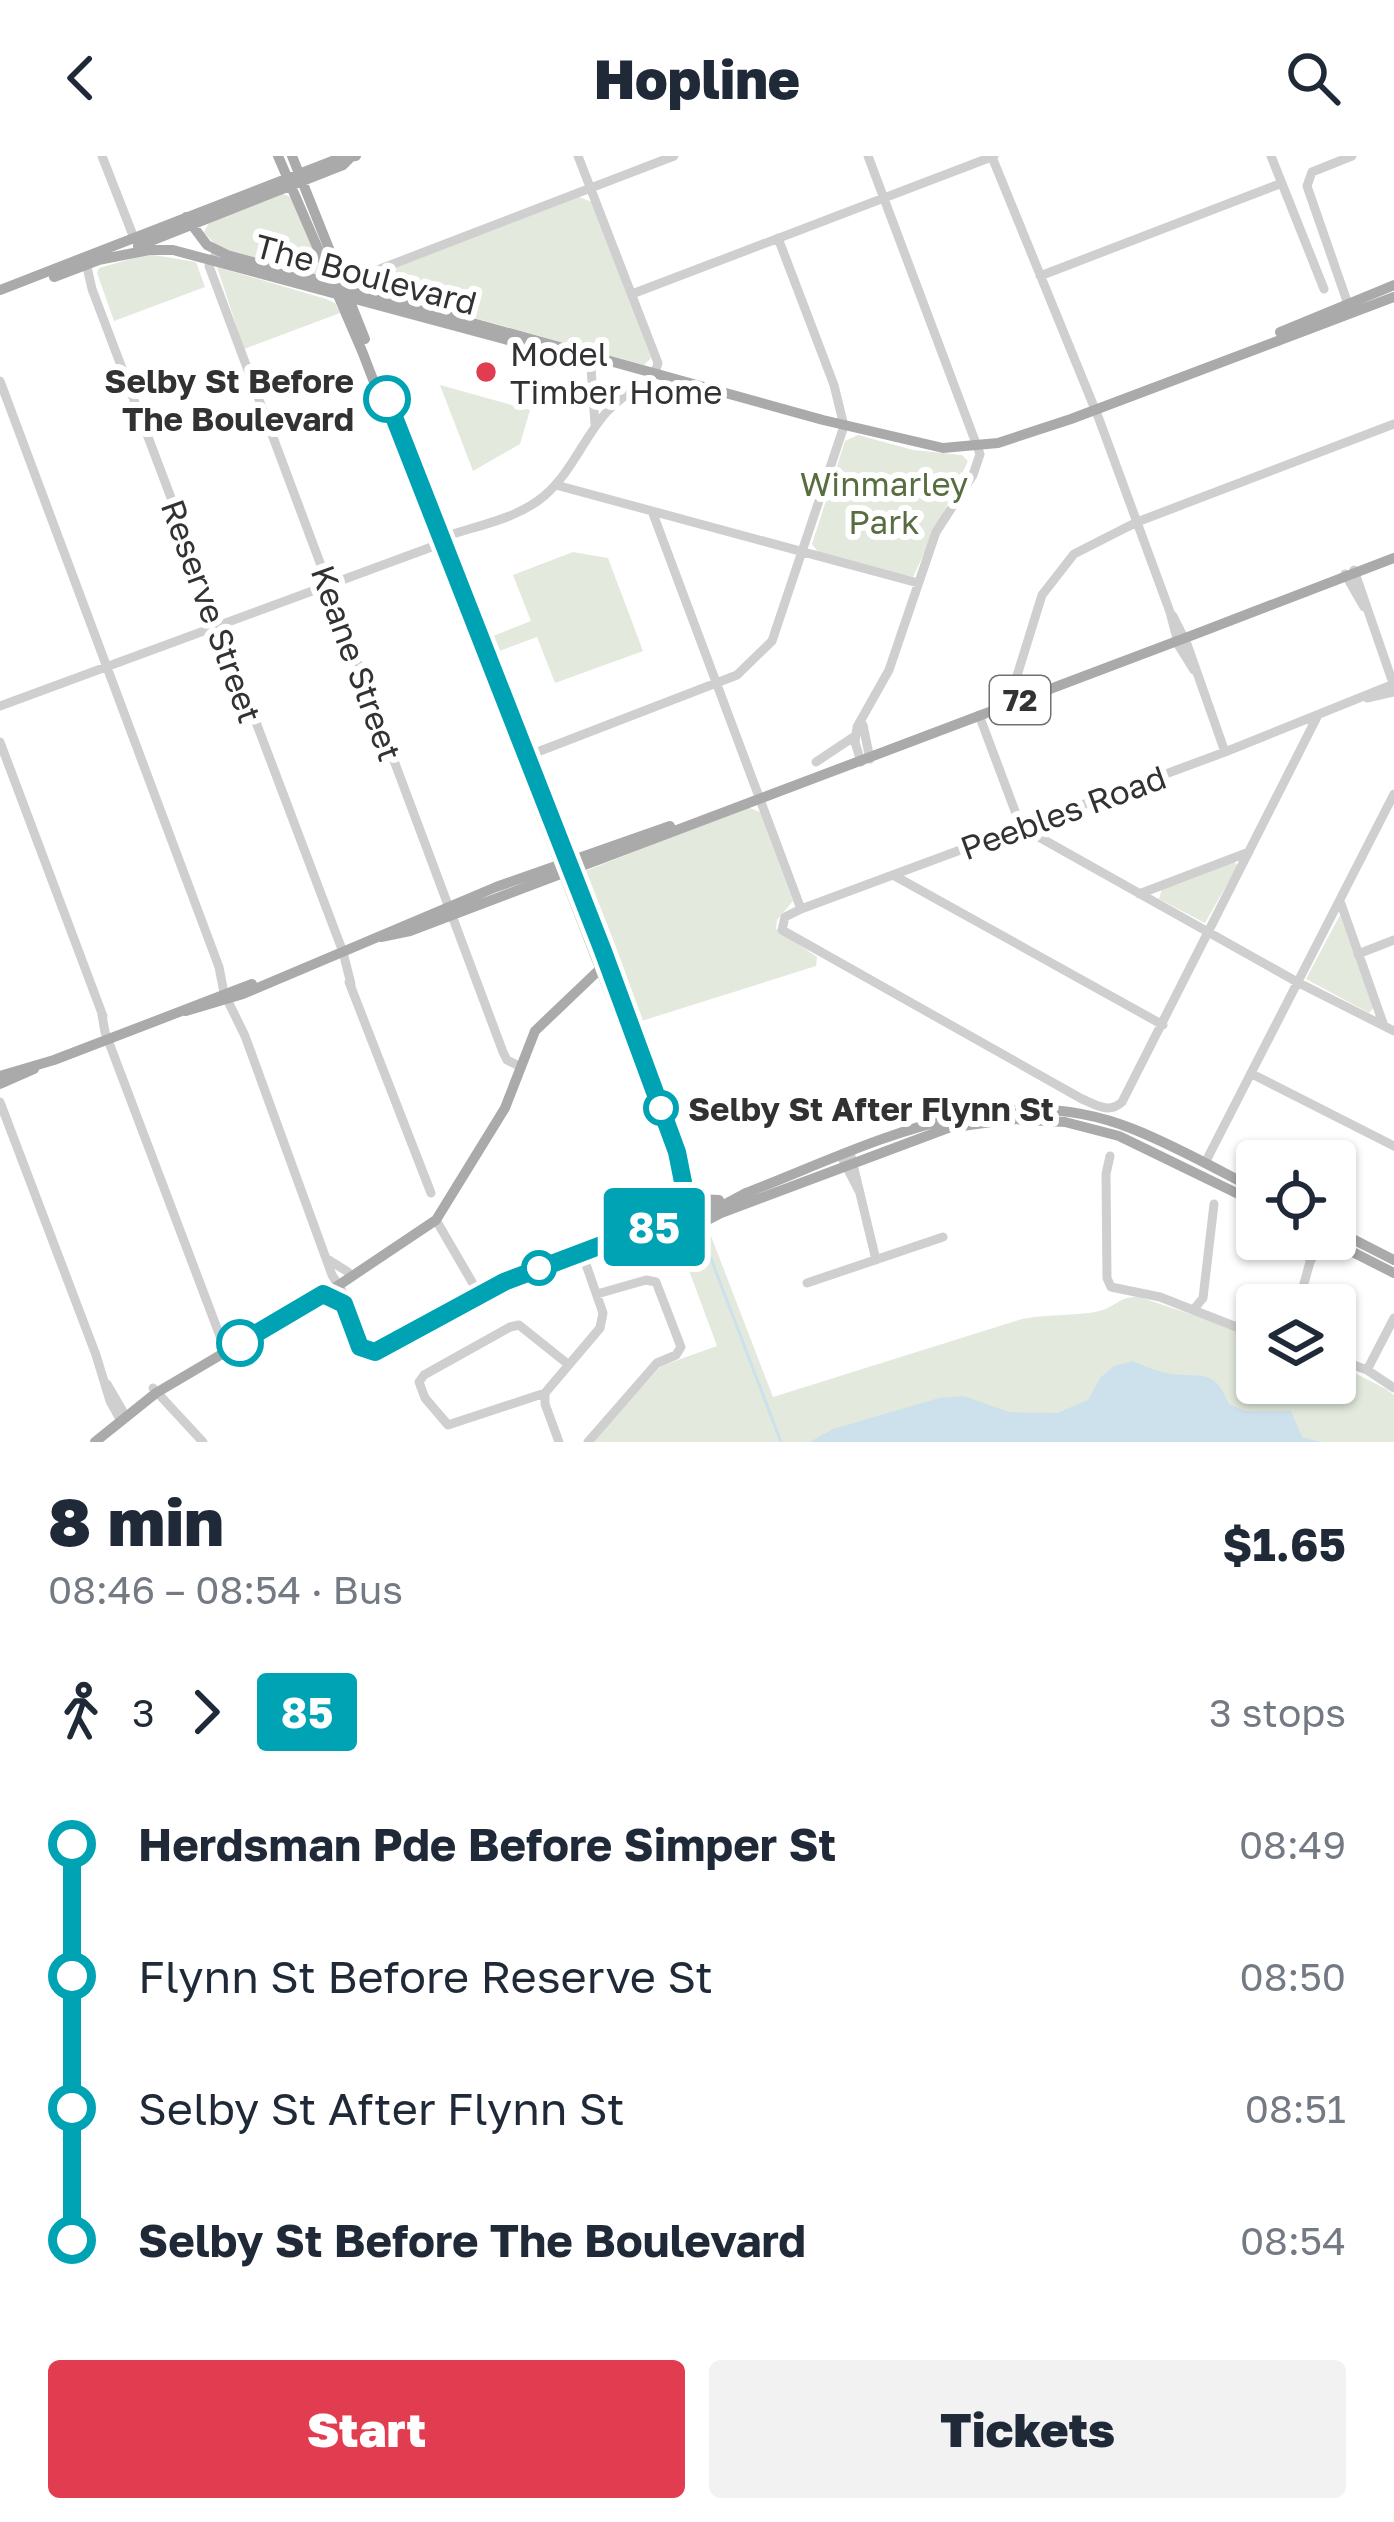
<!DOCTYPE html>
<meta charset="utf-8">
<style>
:root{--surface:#fff;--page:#f2f2f3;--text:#1f2937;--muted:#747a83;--accent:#e23c51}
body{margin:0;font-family:"Golos Text",sans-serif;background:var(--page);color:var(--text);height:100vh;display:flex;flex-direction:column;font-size:45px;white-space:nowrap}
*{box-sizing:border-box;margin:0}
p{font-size:39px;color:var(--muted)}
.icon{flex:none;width:66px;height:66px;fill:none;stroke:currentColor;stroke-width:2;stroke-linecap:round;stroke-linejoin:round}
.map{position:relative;height:1286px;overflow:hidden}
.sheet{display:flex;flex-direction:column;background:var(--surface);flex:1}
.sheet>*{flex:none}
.badge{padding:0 24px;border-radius:9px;font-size:42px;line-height:78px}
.fabs{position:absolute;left:1236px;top:984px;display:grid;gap:24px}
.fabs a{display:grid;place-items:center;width:120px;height:120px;border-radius:12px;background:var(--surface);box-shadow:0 3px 9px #0004;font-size:60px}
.map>.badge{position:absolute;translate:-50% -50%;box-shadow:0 0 0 6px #fff}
.legs{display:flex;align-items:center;gap:18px;height:132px;padding:0 48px;font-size:39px}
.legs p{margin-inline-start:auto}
.head{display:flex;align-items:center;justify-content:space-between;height:204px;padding:0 48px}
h1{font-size:66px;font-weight:800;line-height:90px}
.cta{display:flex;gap:24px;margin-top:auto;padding:24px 48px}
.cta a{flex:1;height:138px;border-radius:12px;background:var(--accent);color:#fff;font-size:48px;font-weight:800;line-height:138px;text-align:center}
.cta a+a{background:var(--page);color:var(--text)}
ul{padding:0 48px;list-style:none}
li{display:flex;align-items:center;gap:42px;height:132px;font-size:45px}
li i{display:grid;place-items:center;width:18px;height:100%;margin:0 15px;background:currentColor}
li i::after{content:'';width:30px;height:30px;margin:-15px;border:9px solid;border-radius:50%;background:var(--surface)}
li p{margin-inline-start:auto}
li:first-child i{background:linear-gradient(#0000 50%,currentColor 0)}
li:last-child i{background:linear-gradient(currentColor 50%,#0000 0)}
header{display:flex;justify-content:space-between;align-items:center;height:156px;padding:0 48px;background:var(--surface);font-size:54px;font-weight:800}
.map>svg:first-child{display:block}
</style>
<header><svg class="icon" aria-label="back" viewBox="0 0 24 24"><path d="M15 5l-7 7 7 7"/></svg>Hopline<svg class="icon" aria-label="search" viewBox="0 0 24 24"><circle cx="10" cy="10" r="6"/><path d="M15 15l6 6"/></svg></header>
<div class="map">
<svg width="1394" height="1286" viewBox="0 0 1394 1286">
<rect width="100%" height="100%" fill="#fff"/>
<path fill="#e3e9dc" d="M 281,37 L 293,42 L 324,114 L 320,119 C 285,114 226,107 204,76 L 209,67 Z
M 579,41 L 592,46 L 651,202 L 644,209 L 374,134 L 381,117 Z
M 148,98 L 196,106 L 205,131 L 114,165 L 97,117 L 99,112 Z
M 217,111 L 326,143 L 335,147 L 340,157 L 244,193 Z
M 440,229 L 530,254 L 520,288 L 473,315 Z
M 858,279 L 913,294 L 962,299 L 968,305 L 913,421 L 818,396 L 812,388 L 845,285 Z
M 573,396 L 608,402 L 643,495 L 555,527 L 537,481 L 494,497 L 488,482 L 531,465 L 513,419 Z
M 747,651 L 760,656 L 793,745 L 777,764 L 776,773 L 817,801 L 816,810 L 632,868 L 597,769 L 583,716 Z
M 1234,706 L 1238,709 L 1205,767 L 1159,743 L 1162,733 Z
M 1340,759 L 1374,851 L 1369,857 L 1306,823 Z
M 688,1075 L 711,1080 L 773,1241 L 1022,1163 C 1045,1158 1085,1160 1103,1154 C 1118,1148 1121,1140 1139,1141 L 1257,1180 L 1257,1227 L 1335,1227 L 1335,1207 L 1386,1233 L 1394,1239 L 1394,1286 L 593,1286 L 661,1210 L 717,1190 L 683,1098 Z"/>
<path fill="#cce1eb" d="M 1133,1205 C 1146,1211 1158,1216 1172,1218 C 1204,1222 1214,1212 1229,1248 L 1245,1255 L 1291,1255 L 1302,1281 L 1321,1286 L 810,1286 L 833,1273 L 939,1242 L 964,1240 L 1009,1256 L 1057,1257 L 1088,1244 L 1100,1222 L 1114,1210 Z"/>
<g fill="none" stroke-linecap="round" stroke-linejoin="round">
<path stroke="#cce1eb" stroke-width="3" d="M 705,1087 L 781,1286"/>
<path stroke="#cfcfcf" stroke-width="9" d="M 102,0 L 134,82
M 578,0 L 658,207 L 654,219
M 1271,0 L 1324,133
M 992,1 L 1099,263 L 1170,456 L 1179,490 L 1194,514
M 217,96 L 209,110 L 503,896 L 507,904 L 521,911
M 85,102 L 92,133 L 343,796 L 351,828
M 1040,120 L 1282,27
M 368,121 L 380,113 L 674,0
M 632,138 L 994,0
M 1349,151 L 1307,30 L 1312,16 L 1352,0
M 590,198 L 595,268
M 0,225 L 219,811 L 224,837 L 245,880 L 332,1119 L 342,1135 L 360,1191 L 369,1196 L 383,1193 L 504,1126 L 677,1063
M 556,329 L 918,427
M 652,355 L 801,753
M 441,382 C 474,370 516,364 544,340 C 583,307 591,251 642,231
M 1354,414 L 1394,530
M 1345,418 L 1364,451
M 1173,460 L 1187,488 L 1225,596
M 1367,542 L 1394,536
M 1022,543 L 1016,523 L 1042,439 L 1074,398 L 1137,366 L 1394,268
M 0,550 L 437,389
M 979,559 L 1021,671 L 1299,827 L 1394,875
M 1318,559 L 1122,946 C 1109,958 1096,949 1082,943 L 782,774 L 785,761 L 801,753 L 1225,596 L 1394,528
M 863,569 L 870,603
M 0,586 L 103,860
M 540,595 L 737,519 L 772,485 L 844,270 L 834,229 L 778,82
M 816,606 L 855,580
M 861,606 L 855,586 L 857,571 L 889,514 L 936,376 L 973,319 L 980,298 L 868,0
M 893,719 L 1163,869
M 1139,738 L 1249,696
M 1340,745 L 1384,870
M 1358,798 L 1394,784
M 349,826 L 431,1037
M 102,859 L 105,876 L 226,1196
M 1252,918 L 1394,990
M 0,946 L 96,1199 L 110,1245 L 120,1263
M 850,996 L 876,1104
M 841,1000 L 860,1037
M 1110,1000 L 1106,1018 L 1107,1122 L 1111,1131 L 1160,1141 L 1257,1179
M 1205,1007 L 1394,638
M 436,1064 L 479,1138
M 1306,1083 L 1310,1106
M 593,1096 L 616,1094 L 681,1074
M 329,1104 L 348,1116
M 807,1127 L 943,1081
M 1298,1149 L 1310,1106 L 1324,1083
M 1194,1153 L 1203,1142 L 1214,1048
M 1335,1202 L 1367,1214 L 1394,1232
M 1367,1214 L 1394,1162
M 107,1228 L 125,1259
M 153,1232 L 203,1286
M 545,1237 L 448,1269 L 425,1242 L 419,1226 L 424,1219 L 510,1171 L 519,1169 L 569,1209
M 559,1286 L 545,1248 L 545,1237 L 600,1172 L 603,1157 L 582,1097
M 588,1286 L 657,1207 L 676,1199 L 681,1191 L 656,1126 L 646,1124 L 597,1138"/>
<path stroke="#aaa" stroke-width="10" d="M 278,0 L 362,195 L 647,934 L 672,1006 L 678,1059
M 292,0 L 365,183
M 186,61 L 207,89 L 227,99 L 823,264 L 943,292 L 998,287 L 1071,263 L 1394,141
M 138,90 L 343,9 L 350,2
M 98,104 L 149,94 L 173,94 L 534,191
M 54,121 L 104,102
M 0,134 L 340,2 L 356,0
M 1280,176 L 1394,129
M 528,609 L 576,723 L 643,905
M 381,781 L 410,775 C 739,650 1067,528 1394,402
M 186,855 L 243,838 L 496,731 L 670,670
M 0,920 L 54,904 L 252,828
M 0,928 L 34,913
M 675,989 L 684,1018 L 689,1056
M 688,1026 L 699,1043 L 719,1044
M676 1065a10 10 0 1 1 20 0a10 10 0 1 1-20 0Z
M 692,1058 L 720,1051 L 746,1037 C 870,989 998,918 1133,973 C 1176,990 1216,1013 1257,1034
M 694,1071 L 721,1057 L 948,972 L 1013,963 L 1065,966 L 1119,980 L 1257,1047
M 1335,1074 L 1394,1104
M 1327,1083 L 1394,1117
M 95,1286 L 156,1237 L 339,1129 L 436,1064 L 505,952 L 535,875 L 600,813"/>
</g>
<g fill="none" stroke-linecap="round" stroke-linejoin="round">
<g stroke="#fff" stroke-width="27">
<path id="line-1" d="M 240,1187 L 323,1138 L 344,1148 L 360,1191 L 375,1196 L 504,1126 L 689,1056 L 677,996 L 603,795 L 387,243"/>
</g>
<use href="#line-1" stroke="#00a3b4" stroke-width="18"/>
</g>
<circle fill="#e23c51" stroke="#fff" stroke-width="4.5" cx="486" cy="216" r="12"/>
<g fill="#fff" stroke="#00a3b4" stroke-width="6">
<circle cx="387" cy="243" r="21"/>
<circle cx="661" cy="952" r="15"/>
<circle cx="539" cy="1112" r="15"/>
<circle cx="240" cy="1187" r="21"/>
</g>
<g text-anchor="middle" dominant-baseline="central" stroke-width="12" stroke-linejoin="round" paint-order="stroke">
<rect fill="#fff" stroke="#707070" stroke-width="3" x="990" y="520" width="60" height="48" rx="9"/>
<g font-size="30" font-weight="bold" fill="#323232">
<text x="1020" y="544">72</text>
</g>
<g font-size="33" fill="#323232" stroke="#fff">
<text transform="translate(366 118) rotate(15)">The Boulevard</text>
<text transform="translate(212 455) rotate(70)">Reserve Street</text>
<text transform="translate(357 507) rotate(70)">Keane Street</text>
<text transform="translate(1063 656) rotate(-20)">Peebles Road</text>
</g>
<g font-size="33" fill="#323232" stroke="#fff" text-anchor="start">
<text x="510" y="197">Model<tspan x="510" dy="38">Timber Home</tspan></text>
</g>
<g font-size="33" font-weight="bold" fill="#323232" stroke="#fff" text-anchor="end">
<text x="354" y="224">Selby St Before<tspan x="354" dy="38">The Boulevard</tspan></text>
<text x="688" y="952" text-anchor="start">Selby St After Flynn St</text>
</g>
<g font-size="33" fill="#586e40" stroke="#fff">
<text x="884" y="327">Winmarley<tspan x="884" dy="38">Park</tspan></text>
</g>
</g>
</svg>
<div class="fabs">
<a><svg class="icon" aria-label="locate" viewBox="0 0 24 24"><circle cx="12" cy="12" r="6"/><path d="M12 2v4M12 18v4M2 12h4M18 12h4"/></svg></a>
<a><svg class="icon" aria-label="layers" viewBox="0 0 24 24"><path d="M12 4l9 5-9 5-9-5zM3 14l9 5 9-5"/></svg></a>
</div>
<b class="badge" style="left:654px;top:1071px;background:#00a3b4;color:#fff">85</b>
</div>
<section class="sheet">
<div class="head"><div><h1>8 min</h1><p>08:46 – 08:54 · Bus</p></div><b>$1.65</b></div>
<div class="legs"><svg class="icon" aria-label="walk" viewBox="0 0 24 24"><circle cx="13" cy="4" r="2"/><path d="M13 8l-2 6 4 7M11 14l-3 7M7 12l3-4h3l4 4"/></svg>3<svg class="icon" aria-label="forward" viewBox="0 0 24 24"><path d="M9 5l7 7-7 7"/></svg><b class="badge" style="background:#00a3b4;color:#fff">85</b><p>3 stops</p></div>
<ul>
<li><i style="color:#00a3b4"></i><b>Herdsman Pde Before Simper St</b><p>08:49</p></li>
<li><i style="color:#00a3b4"></i><span>Flynn St Before Reserve St</span><p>08:50</p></li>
<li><i style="color:#00a3b4"></i><span>Selby St After Flynn St</span><p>08:51</p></li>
<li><i style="color:#00a3b4"></i><b>Selby St Before The Boulevard</b><p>08:54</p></li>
</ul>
<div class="cta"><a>Start</a><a>Tickets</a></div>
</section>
